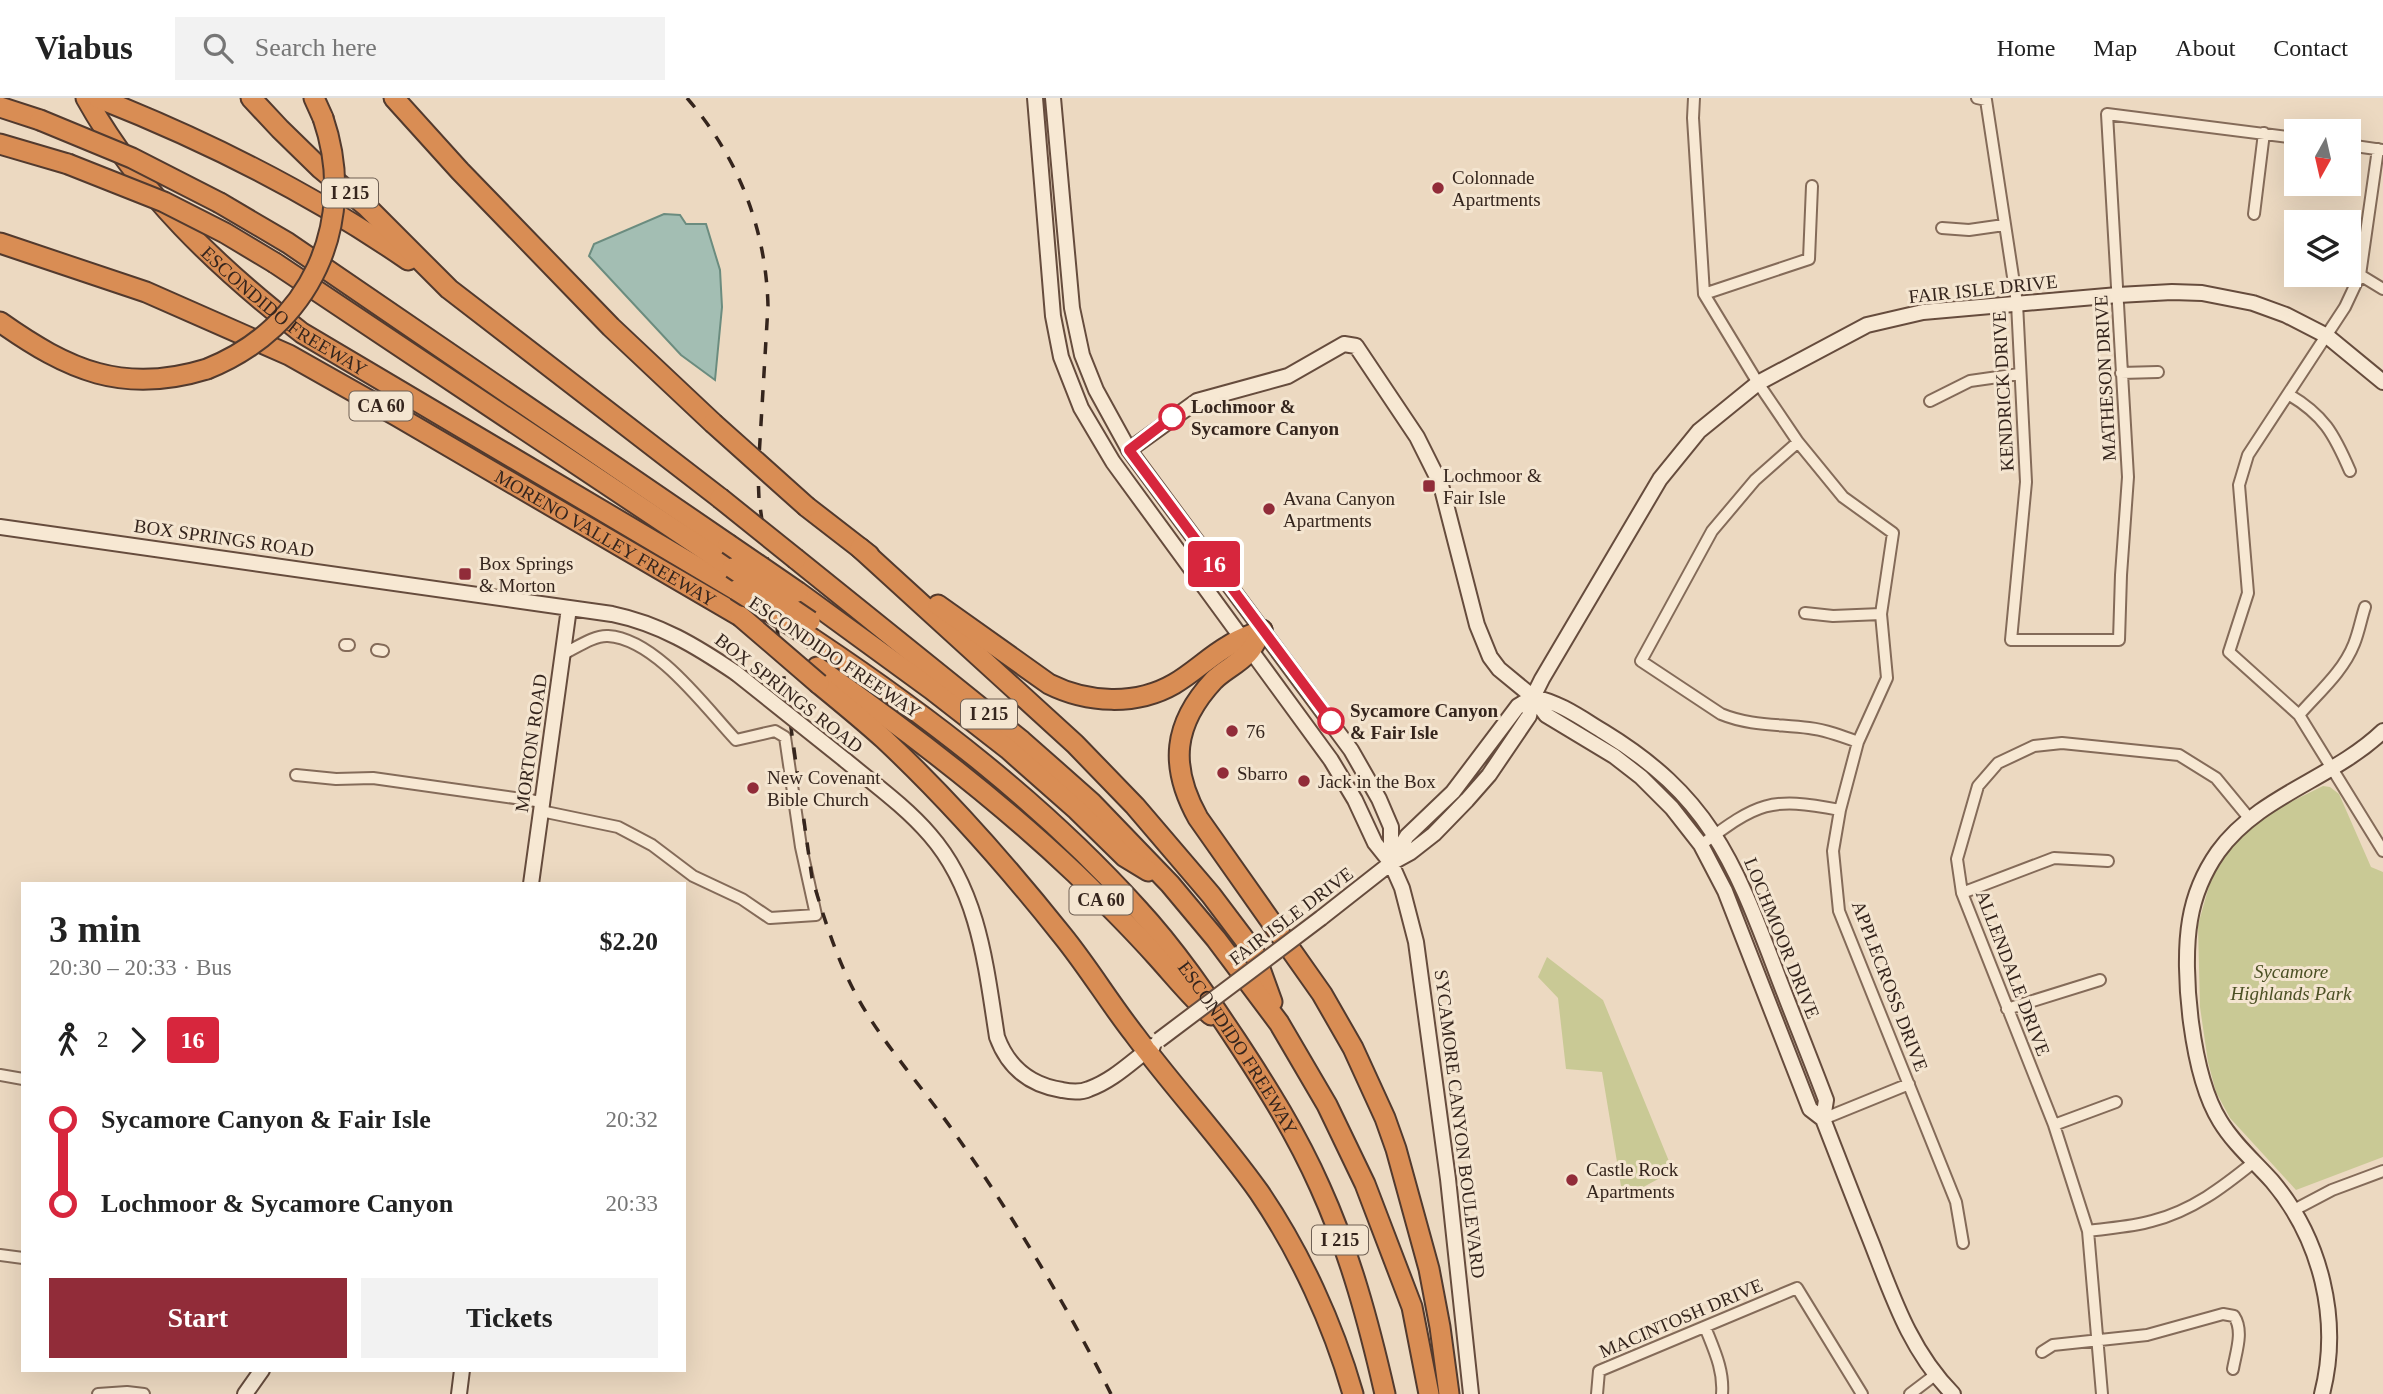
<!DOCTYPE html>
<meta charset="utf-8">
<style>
:root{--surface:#fff;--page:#f2f2f2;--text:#222;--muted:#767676;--line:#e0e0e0;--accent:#912c39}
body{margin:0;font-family:"Times New Roman",serif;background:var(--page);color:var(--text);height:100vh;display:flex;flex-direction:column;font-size:26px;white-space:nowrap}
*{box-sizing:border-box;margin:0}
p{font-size:23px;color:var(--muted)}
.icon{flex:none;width:38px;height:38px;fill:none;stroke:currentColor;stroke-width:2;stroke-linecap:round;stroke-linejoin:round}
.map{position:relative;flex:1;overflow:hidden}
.drawer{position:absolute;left:21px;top:784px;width:665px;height:490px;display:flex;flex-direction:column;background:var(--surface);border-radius:0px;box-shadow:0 7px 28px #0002}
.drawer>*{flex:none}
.badge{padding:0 14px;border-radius:5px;font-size:24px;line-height:46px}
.needle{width:46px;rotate:188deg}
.controls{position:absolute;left:2284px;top:21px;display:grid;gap:14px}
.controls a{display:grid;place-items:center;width:77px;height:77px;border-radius:0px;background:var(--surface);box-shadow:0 7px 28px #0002;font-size:35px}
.map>.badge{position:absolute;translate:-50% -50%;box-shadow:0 0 0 4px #fff}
.legs{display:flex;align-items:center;gap:10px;height:77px;padding:0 28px;font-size:23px}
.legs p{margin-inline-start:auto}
.headline{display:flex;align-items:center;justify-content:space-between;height:119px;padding:0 28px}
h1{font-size:38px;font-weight:800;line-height:52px}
.action{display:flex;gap:14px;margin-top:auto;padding:14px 28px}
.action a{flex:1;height:80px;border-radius:0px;background:var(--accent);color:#fff;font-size:28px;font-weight:800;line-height:80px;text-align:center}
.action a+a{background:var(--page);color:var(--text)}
ul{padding:0 28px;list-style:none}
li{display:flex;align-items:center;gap:24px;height:84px;font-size:26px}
li i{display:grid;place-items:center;width:10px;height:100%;margin:0 9px;background:currentColor}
li i::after{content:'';width:18px;height:18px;margin:-9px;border:5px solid;border-radius:50%;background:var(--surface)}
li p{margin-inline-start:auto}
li:first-child i{background:linear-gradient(#0000 50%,currentColor 0)}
li:last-child i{background:linear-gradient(currentColor 50%,#0000 0)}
header{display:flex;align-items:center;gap:42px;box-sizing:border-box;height:98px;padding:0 35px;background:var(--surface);border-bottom:2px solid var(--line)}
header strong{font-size:33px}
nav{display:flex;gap:38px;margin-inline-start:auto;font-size:24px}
.search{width:490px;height:63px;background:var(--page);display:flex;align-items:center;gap:18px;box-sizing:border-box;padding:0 24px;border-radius:0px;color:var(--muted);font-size:26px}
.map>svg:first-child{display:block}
</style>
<header>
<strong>Viabus</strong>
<div class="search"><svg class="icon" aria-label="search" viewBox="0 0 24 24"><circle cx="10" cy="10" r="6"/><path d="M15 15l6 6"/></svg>Search here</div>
<nav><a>Home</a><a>Map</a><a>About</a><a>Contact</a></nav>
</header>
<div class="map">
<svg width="2383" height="1296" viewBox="0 0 2383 1296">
<rect width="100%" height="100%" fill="#ecd9c1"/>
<path fill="#c9c995" d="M 2323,688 L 2330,689 L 2339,696 L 2371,769 L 2383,774 L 2383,1059 L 2296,1092 L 2230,1020 L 2216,994 L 2208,964 L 2200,909 L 2198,827 L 2211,781 L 2231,750 L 2268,715 Z
M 1547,859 L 1603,902 L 1673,1073 L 1623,1100 L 1602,974 L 1566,971 L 1558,900 L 1538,879 Z"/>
<path fill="#a3beb3" stroke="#6b8c7f" stroke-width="2" d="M 664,116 L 680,117 L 686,126 L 706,126 L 720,172 L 722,209 L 715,282 L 681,257 L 589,158 L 594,146 Z"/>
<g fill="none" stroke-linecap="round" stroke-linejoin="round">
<g stroke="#846b59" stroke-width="14">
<path id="street" d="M 1694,0 L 1693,20 L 1704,196 L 1758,285 L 1798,344 L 1843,399 L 1893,435 L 1881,516 L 1887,580 L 1858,644 L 1840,712 L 1833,753 L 1839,813 L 1956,1104 L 1963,1145
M 1977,0 L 1986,2 L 2017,205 L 2026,384 L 2011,542 L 2119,542 L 2121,477 L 2128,379 L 2107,16 L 2296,40
M 2348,47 L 2383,52
M 2378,51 L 2360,177 L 2345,209 L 2248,357 L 2239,387 L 2248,495 L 2229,554 L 2299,617 L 2383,753
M 2254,116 L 2264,35
M 1942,130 L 1969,132 L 2004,127
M 2360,177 L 2383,191
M 1704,196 L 1809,161 L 1812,88
M 2121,275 L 2158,274
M 2288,296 C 2324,317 2334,336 2350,373
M 1930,303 L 1970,283 L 2019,276
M 1798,344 L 1755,382 L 1712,433 L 1641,563 L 1721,616 C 1750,628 1779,626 1809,630 C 1826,632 1842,638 1858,644
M 1805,515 L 1833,518 L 1881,516
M 345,547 L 349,547
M 377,552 L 383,553
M 2299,617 C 2318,595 2343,574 2354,546 C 2359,534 2361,521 2365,509
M 296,677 L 336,681 L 373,680 L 543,704
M 541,713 L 618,729 L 652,747 L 693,778 L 742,801 L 770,820 L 816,817 L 801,749 L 785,639 L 775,633 L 736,642 C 705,609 656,541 608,538 C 594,537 576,550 563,556
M 1701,747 C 1758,705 1769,698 1840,712
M 1962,795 L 2054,760 L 2108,763
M 2007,911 L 2100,882
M 0,977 L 23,981
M 1823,1021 L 1909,986
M 2054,1027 L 2116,1004
M 2294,1112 L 2332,1092 L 2383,1073
M 2088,1133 C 2109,1130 2131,1129 2152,1123 C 2192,1113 2223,1089 2254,1064
M 0,1157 L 23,1160
M 1705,1229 C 1714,1252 1724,1272 1722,1296
M 2042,1254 L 2053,1247 L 2147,1237 L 2223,1216 L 2234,1218 C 2244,1233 2236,1254 2233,1271
M 98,1296 L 127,1294 L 144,1296
M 1597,1296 L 1599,1273 L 1797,1190 L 1862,1296
M 1910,1296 L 1935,1277
M 2102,1296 L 2088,1133 L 2054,1027 L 1962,795 L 1957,761 L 1978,688 L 1998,665 L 2034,648 L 2062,645 L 2179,657 L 2216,680 L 2249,720"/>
</g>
<g stroke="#664c3d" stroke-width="18">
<path id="secondary" d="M 1035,0 L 1053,218 L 1061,259 L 1081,310 L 1113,364 L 1331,662 L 1355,702 L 1375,745 L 1391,765 L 1402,790 L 1416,844 L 1448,1081 L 1471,1296
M 1053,0 L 1072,210 L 1082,257 L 1096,292 L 1129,352 L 1351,652 L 1379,701 L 1391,729 L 1391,765
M 1129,352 L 1197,303 L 1288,278 L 1344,246 L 1356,248 L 1417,339 L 1441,387 L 1477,527 L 1490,559 L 1499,571 L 1533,599 L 1546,617 L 1614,658 L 1641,679 L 1672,710 L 1701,747 L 1725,793 L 1810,1011 L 1823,1021
M 0,429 L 612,516 C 660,526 696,548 736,575
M 1533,599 C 1559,604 1581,620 1604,634 C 1707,697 1733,760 1774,868 C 1791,913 1809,957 1826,1002 L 1823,1021 C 1839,1062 1855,1104 1872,1146 C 1893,1200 1911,1254 1953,1296
M 845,662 C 874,686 906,709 930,737 C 979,793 986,869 997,939 C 1008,969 1030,987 1062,992 C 1071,994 1080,995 1089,991 C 1114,982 1132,963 1153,948
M 1392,763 L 1407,738 L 1453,694 L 1518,608 L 1533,599
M 531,786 L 569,510
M 1321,820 L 1391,765 L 1411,754 L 1434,736 L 1467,702 L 1489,677 L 1529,618 L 1533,599 L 1542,581 L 1660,381 L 1699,333 L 1758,285 L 1867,227 L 1923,214 L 2118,197 L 2172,194 L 2202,195 L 2253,205 L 2286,217 L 2327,238 L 2383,284
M 245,1296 L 262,1272
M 459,1296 L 462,1272
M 2322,1296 C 2341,1222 2321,1141 2272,1083 C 2254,1063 2234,1046 2220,1023 C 2192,978 2181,874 2190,822 C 2194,798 2204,774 2218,754 C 2259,697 2333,681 2383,633"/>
</g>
<g stroke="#523a2e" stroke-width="23">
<g id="highway">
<path id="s1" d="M 86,0 C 139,95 217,169 302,235 L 736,492"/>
<path d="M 98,0 C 207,43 311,95 408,162"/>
<path d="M 251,0 L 280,31 L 321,71 L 367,109 L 449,191 L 720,400"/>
<path d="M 314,0 L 323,20"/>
<path d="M 394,0 L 460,73 L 611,229 L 713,325"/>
<path d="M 0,9 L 40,22"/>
<path d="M 0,46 L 68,66"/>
<path d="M 220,105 L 288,145 L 728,446"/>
<path id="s2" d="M 0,145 L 146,194 L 289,257 L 397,318 L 740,518"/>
<path d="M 275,165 L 732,470"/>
<path d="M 0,224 C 68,272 123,297 207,271"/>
<path d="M 807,409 L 869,457"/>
<path d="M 860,450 L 1075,646 L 1135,708 L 1211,797 L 1254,854 L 1272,904"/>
<path d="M 796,461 L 1022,643 L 1091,704 L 1170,786 L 1216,841 L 1279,925 L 1327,1007 L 1365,1086 L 1412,1209 L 1429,1296"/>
<path d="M 798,494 L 931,591 L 1008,651 L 1077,712 L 1125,759 L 1148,773"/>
<path d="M 938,507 L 1049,586 C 1087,605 1136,608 1174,586 C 1193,575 1209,559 1228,548 C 1238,541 1251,537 1262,532"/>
<path d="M 1262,532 C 1258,540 1254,549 1248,555 C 1238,566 1224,572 1214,582 C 1173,626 1169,668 1198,720 L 1322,896 L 1353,950 L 1385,1020 L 1396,1051 L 1429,1171 L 1440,1229 L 1449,1296"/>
<path id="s3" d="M 813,541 C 930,619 1043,706 1138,811 C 1175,851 1206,897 1236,942 C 1267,989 1297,1037 1320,1089 C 1350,1155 1369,1226 1385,1296"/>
<path d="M 817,569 C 907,632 995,699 1075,775 C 1103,802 1131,830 1157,859 C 1175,879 1191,899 1211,917"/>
<path d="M 819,586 C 841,604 863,622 884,641 C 948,701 1007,768 1062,837 C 1088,869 1109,904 1134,936 C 1174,990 1220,1039 1259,1094 C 1300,1154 1333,1226 1353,1296"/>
</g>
</g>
<use href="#street" stroke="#f7e8d3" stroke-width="10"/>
<use href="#secondary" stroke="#f7e8d3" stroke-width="14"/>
<use href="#highway" stroke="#d98d54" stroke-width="19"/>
<path stroke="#35251d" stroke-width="3.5" stroke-dasharray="12 12" stroke-linecap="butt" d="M 687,0 C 738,59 766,130 768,208 L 758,376 L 759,401 L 812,780 C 827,830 842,878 871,922 C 897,962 929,998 956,1037 C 1014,1120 1066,1206 1111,1296"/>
<g stroke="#664c3d" stroke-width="18" stroke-linecap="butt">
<path id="secondary-bridge" d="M 736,575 L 845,662
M 1159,942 L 1321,820"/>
</g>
<g stroke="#523a2e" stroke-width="23" stroke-linecap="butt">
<path id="highway-bridge" d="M 40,22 L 132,60 L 220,105
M 68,66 L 164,104 L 225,135 L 275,165
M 207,271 C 310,230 359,125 323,20
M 713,325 L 807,409
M 720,400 L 796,461
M 728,446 L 798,494
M 732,470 L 810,523
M 736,492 L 813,541
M 740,518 L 819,586"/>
</g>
<use href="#secondary-bridge" stroke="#f7e8d3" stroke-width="14"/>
<use href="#highway-bridge" stroke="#d98d54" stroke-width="19"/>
</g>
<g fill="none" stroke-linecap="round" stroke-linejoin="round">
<g stroke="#fff" stroke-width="16">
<path id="line-1" d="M 1172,319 L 1129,352 L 1331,623"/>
</g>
<use href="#line-1" stroke="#d7263d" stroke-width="10"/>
</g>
<g fill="#912c39" stroke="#f4e5d0" stroke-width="2.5">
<circle cx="1438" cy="90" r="7"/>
<rect x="1422" y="381" width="14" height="14" rx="3.5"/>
<circle cx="1269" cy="411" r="7"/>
<rect x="458" y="469" width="14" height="14" rx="3.5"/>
<circle cx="1232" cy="633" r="7"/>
<circle cx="1223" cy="675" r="7"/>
<circle cx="1304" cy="683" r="7"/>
<circle cx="753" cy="690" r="7"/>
<circle cx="1572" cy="1082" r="7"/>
</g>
<g fill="#fff" stroke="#d7263d" stroke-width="3.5">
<circle cx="1172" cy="319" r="12"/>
<circle cx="1331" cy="623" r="12"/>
</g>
<g text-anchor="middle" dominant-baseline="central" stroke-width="6" stroke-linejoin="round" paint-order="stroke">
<g fill="#f4e5d0" stroke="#6e5f53" stroke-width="2">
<rect x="322" y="80.5" width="56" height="29" rx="5"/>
<rect x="349.5" y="293.5" width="63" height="29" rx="5"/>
<rect x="961" y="601.5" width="56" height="29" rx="5"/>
<rect x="1069.5" y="787.5" width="63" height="29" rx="5"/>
<rect x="1312" y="1127.5" width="56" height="29" rx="5"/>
</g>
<g font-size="18" font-weight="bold" fill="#35251d">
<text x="350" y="95">I 215</text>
<text x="381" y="308">CA 60</text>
<text x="989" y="616">I 215</text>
<text x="1101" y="802">CA 60</text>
<text x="1340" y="1142">I 215</text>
</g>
<g font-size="19" fill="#35251d" stroke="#f4e5d0" text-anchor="start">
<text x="1452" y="79">Colonnade<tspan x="1452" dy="22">Apartments</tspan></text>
<text x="1443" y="377">Lochmoor &amp;<tspan x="1443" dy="22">Fair Isle</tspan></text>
<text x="1283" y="400">Avana Canyon<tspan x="1283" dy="22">Apartments</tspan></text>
<text x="479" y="465">Box Springs<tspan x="479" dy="22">&amp; Morton</tspan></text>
<text x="1246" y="633">76</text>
<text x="1237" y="675">Sbarro</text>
<text x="767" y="679">New Covenant<tspan x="767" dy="22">Bible Church</tspan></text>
<text x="1318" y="683">Jack in the Box</text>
<text x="1586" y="1071">Castle Rock<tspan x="1586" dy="22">Apartments</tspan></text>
</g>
<g font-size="19" fill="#35251d" stroke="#f4e5d0">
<text transform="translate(1983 191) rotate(-6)">FAIR ISLE DRIVE</text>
<text stroke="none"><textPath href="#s1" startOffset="294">ESCONDIDO FREEWAY</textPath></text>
<text transform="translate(2105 280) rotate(-93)">MATHESON DRIVE</text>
<text transform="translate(2003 293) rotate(-93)">KENDRICK DRIVE</text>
<text stroke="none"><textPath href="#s2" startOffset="676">MORENO VALLEY FREEWAY</textPath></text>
<text transform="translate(224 440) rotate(8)">BOX SPRINGS ROAD</text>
<text transform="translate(835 559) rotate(34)">ESCONDIDO FREEWAY</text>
<text transform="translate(789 595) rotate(38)">BOX SPRINGS ROAD</text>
<text transform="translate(531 645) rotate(-82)">MORTON ROAD</text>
<text transform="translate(1291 818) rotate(-37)">FAIR ISLE DRIVE</text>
<text transform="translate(1782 840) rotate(68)">LOCHMOOR DRIVE</text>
<text transform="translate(2013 875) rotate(69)">ALLENDALE DRIVE</text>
<text transform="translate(1890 888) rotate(69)">APPLECROSS DRIVE</text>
<text stroke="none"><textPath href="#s3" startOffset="595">ESCONDIDO FREEWAY</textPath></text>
<text transform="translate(1460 1026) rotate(83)">SYCAMORE CANYON BOULEVARD</text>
<text transform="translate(1681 1220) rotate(-23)">MACINTOSH DRIVE</text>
</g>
<g font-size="19" font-weight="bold" fill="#35251d" stroke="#f4e5d0" text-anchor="start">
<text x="1191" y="308">Lochmoor &amp;<tspan x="1191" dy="22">Sycamore Canyon</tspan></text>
<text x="1350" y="612">Sycamore Canyon<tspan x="1350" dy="22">&amp; Fair Isle</tspan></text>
</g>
<g font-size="19" font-style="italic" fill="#4b5024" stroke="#f4e5d0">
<text x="2291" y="873">Sycamore<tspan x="2291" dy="22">Highlands Park</tspan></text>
</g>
</g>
</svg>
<div class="controls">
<a><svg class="needle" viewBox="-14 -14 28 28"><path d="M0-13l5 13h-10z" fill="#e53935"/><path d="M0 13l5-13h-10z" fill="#767676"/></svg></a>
<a><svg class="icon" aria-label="layers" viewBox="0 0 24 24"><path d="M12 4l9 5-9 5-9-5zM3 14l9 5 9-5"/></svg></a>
</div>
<b class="badge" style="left:1214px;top:466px;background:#d7263d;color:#fff">16</b>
<section class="drawer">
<div class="headline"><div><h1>3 min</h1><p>20:30 – 20:33 · Bus</p></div><b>$2.20</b></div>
<div class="legs"><svg class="icon" aria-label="walk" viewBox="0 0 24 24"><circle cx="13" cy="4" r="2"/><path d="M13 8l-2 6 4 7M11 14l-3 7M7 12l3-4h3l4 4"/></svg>2<svg class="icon" aria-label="forward" viewBox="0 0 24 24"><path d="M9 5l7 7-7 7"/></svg><b class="badge" style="background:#d7263d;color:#fff">16</b></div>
<ul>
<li><i style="color:#d7263d"></i><b>Sycamore Canyon &amp; Fair Isle</b><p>20:32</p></li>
<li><i style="color:#d7263d"></i><b>Lochmoor &amp; Sycamore Canyon</b><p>20:33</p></li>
</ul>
<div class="action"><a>Start</a><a>Tickets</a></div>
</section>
</div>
